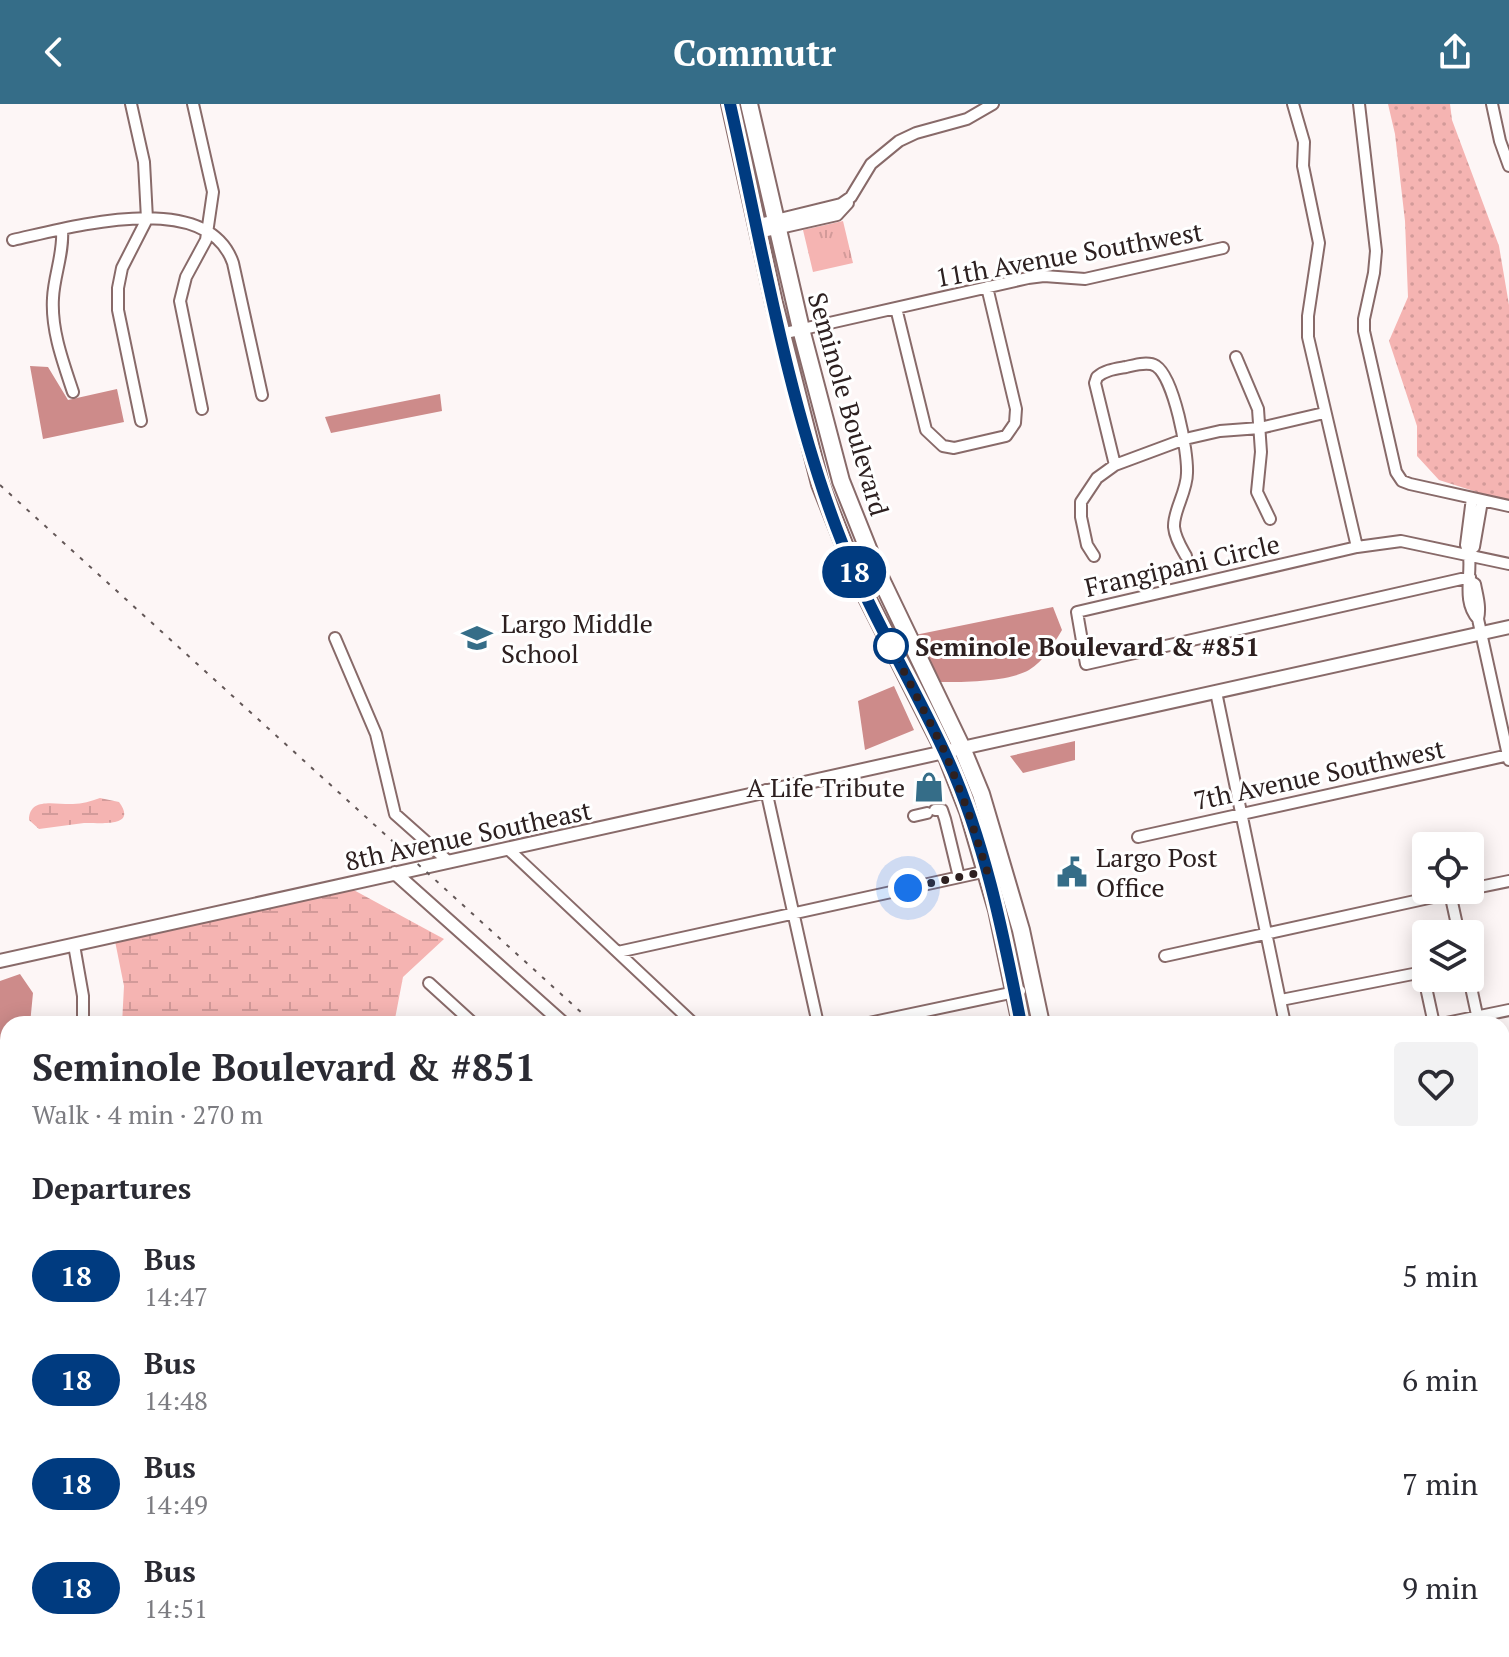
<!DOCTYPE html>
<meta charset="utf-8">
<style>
:root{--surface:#fff;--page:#f2f2f3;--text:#2b2b33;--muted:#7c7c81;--accent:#356d88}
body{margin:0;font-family:"PT Serif",serif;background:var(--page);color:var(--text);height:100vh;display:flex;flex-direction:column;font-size:30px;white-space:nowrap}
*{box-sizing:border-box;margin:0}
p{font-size:26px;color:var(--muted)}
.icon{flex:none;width:44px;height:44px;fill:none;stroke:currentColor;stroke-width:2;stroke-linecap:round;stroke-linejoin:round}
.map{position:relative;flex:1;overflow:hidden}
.panel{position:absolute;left:0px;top:912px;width:1510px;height:642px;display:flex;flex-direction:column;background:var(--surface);border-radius:24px 24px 0 0;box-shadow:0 4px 20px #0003}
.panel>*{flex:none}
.badge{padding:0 16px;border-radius:26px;font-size:28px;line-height:52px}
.controls{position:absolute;left:1412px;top:728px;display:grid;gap:16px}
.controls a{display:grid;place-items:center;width:72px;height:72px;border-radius:8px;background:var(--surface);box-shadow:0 4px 20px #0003;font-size:40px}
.you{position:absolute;width:40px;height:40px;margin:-20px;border:6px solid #fff;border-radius:50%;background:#1a73e8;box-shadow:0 0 0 12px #1a73e833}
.map>.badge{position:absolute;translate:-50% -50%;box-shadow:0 0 0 4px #fff}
h2{padding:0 32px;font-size:30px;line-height:72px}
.round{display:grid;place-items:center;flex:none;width:84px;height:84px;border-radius:8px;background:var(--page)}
.head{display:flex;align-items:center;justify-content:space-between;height:136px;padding:0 32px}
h1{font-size:38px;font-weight:700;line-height:60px}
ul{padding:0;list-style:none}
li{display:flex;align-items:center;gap:24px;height:104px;padding:0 32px}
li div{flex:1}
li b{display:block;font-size:30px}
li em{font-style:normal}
li .badge{min-width:88px;font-weight:700;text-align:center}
header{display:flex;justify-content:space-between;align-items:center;height:104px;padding:0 32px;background:var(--accent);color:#fff;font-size:36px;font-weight:700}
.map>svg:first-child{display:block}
</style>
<header><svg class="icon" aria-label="back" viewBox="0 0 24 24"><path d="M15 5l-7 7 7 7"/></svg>Commutr<svg class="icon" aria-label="share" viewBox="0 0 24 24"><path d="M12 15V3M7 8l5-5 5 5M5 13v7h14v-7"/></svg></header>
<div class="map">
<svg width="1509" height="1553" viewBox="0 0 1509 1553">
<defs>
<pattern id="grass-dots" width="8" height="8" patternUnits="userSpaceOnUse" patternTransform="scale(2)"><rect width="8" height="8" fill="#f5b4b2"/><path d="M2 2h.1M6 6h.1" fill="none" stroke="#d29a99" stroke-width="1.8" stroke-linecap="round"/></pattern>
<pattern id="wetland-marsh" width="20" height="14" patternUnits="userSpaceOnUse" patternTransform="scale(2)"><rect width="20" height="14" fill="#f5b4b2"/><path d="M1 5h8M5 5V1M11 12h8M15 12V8" fill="none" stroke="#d29a99"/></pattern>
<pattern id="park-tufts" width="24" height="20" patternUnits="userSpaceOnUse" patternTransform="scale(2)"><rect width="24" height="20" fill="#f5b4b2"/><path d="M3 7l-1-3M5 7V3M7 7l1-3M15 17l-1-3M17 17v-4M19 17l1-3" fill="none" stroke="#d29a99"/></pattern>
</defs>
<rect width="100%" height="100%" fill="#fdf6f6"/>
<path fill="url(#grass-dots)" d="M 1388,0 L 1450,0 L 1452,16 L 1499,142 L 1509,201 L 1509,396 L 1499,395 L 1439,376 L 1417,352 L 1417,322 L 1389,237 L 1408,193 L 1405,117 L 1395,30 Z"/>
<path fill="url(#wetland-marsh)" d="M 100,694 L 119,698 C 139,725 96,718 84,719 C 69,721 54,723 39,725 L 29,716 C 29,692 57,701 73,700 C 82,700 91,697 100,694 Z
M 350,784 L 444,835 L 403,873 L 394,920 L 122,920 L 124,882 L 115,837 Z"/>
<path fill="url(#park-tufts)" d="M 843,117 L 853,159 L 813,168 L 803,126 Z
M 0,1245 L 8,1274 L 8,1319 L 0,1321 Z
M 646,1546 L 1149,1546 L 1151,1553 L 647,1553 Z"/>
<path fill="#cd8b8a" d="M 30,262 L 48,263 L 68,296 L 117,285 L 124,318 L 43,335 Z
M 440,290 L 442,307 L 331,329 L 325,313 Z
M 1053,503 L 1062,526 C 1053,541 1044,557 1029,566 C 1008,578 962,578 938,578 L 915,531 Z
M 894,582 L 914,626 L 865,646 L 858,597 Z
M 1075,637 L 1075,656 L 1023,669 L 1010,652 Z
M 20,870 L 33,889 L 30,920 L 8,920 L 8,1117 L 0,1081 L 0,877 Z"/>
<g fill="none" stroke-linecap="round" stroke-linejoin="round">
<g stroke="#886a69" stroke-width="14">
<path id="minor" d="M 131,0 L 144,58 L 147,115 L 122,164 L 118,184 L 118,206 L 141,317
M 193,0 L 213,88 L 206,136 L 186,173 L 180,197 L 202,305
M 1293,0 L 1304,38 L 1303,62 L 1319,139 L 1308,212 L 1308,233 L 1357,443
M 1359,0 L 1376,147 L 1374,169 L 1364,215 L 1364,227 L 1396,368 L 1402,377 L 1410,380 L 1509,402
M 1492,0 L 1500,37 L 1509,62
M 756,121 L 841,100 L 851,93 L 871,60 L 899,37 L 916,29 L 967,15 L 993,0
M 62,125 C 64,149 54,171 53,194 C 51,226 63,258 73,288
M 758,129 L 837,111 L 848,99
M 13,136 C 68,124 207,83 233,159 L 262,291
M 896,204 L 926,326 L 943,342 L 954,344 L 1006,332 L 1015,319 L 1016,305 L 987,183
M 781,230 L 1028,174 L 1044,172 L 1085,175 L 1223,144
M 1236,253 L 1258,305 L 1261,348 L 1257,388 L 1270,415
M 1115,361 L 1095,279 L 1097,273 C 1105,266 1115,265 1126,263 C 1135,261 1148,257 1156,262 C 1174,274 1188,347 1187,369 C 1187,388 1173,407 1174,423 C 1175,434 1181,443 1186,452
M 1472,394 L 1466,441 C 1476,464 1459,494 1478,515
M 1468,447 L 1474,443 L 1482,397
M 1094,452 L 1087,441 L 1081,413 L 1081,398 L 1097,374 L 1115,361 L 1185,335 L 1220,327 L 1260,324 L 1324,309
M 1470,473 L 1086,560 L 1077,508 L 1357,443 L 1401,437 L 1509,460
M 1470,477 L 1475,480 C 1477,491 1481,503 1478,515 L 1509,656
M 335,534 L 376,630 L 395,710 L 449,758
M 1216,588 L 1285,920
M 766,686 L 818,920
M 935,706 L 942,706 L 945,715 L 959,773
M 914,712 L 927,709
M 1138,733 L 1509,651
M 508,745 L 694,920
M 1470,785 L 1509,777
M 1450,789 L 1459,830
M 74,841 L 83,892 L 83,920
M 618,848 L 987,767
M 1165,852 L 1465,786
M 1469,874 L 1479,920
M 429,879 L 474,920
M 1281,896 L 1418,869 L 1424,874 L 1434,920
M 864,920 L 1020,887
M 1441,920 L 1509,906
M 1502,1036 L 1509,1034
M 1502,1151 L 1509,1150
M 1502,1250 L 1509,1248
M 1502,1350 L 1509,1348
M 1502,1452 L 1509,1450"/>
</g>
<g stroke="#886a69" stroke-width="16">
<path id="tertiary" d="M 395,769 L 564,920
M 0,857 L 1509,523
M 630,1546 L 632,1553
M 640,1546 L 642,1553"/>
</g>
<g stroke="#886a69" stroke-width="20">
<path id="primary" d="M 730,0 L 774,199 L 820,380 L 859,478 L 945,648 L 968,707 L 997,806 L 1021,920
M 749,0 L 801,225 L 841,377 L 877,467 L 962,644 L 981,690 L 1021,826 L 1041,920
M 1502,1523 L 1509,1522
M 1161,1546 L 1163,1553
M 1184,1546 L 1186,1553
M 1283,1546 L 1290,1553
M 1402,1553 L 1424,1546
M 1463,1553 L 1491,1546"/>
</g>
<use href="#minor" stroke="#fff" stroke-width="10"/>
<use href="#tertiary" stroke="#fff" stroke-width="12"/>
<use href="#primary" stroke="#fff" stroke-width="16"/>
<path stroke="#635757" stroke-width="2" stroke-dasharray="4 8" stroke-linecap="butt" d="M 0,381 L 594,920
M 1255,1546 L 1261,1553"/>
</g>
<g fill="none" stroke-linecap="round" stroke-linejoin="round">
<g stroke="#fff" stroke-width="18">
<path id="line" d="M 730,0 C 762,141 785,287 836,423 C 865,501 909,572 944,647 C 984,732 1003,828 1021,920"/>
</g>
<use href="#line" stroke="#003b80" stroke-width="12"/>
<path stroke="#2d2020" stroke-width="8" stroke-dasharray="0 14.4" d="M 891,542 L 945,648 L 968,707 L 987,767 L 908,784"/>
</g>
<defs>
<g id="school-bare" transform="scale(2.4)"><path d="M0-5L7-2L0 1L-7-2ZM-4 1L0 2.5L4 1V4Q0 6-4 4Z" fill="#356d88" stroke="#fff" stroke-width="2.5" paint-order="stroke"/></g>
<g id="shop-bare" transform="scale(2.4)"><path d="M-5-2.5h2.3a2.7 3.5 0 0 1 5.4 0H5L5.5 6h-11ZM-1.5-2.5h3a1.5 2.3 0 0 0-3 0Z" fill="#356d88" stroke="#fff" stroke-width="2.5" paint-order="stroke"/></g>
<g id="civic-bare" transform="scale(2.4)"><path d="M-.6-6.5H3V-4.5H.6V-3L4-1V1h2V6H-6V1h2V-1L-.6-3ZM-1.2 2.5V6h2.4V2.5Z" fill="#356d88" stroke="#fff" stroke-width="2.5" paint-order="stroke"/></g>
</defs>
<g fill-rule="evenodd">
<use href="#school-bare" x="477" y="534"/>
<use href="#shop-bare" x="929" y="683"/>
<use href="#civic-bare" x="1072" y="768"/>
</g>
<circle fill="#fff" stroke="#003b80" stroke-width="4" cx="891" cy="542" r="16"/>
<g text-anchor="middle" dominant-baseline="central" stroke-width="6" stroke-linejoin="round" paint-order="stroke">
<g font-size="26" fill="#2d2020" stroke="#fff">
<text transform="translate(1069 150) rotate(-10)">11th Avenue Southwest</text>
<text transform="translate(849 300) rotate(74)">Seminole Boulevard</text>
<text transform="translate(1182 461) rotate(-13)">Frangipani Circle</text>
<text transform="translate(1319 670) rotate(-12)">7th Avenue Southwest</text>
<text transform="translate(468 731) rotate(-12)">8th Avenue Southeast</text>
</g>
<g font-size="26" fill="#2d2020" stroke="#fff" text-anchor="start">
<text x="501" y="519">Largo Middle<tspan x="501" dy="30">School</tspan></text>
<text x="905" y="683" text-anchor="end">A Life Tribute</text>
<text x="1096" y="753">Largo Post<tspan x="1096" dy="30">Office</tspan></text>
</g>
<g font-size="26" font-weight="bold" fill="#2d2020" stroke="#fff" text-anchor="start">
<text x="915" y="542">Seminole Boulevard &amp; #851</text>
</g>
</g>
</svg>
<div class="controls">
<a><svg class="icon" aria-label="locate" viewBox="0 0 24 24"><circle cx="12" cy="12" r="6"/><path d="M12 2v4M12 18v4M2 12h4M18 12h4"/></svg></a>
<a><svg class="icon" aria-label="layers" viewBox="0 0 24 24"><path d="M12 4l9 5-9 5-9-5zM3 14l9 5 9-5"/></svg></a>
</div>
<div class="you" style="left:908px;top:784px"></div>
<b class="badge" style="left:854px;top:468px;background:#003b80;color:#fff">18</b>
<section class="panel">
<div class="head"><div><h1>Seminole Boulevard &amp; #851</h1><p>Walk · 4 min · 270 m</p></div><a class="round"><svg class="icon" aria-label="heart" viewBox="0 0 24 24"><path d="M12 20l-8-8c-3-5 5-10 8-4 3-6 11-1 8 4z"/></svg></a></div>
<h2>Departures</h2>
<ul>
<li><span class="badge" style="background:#003b80;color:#fff">18</span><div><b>Bus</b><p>14:47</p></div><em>5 min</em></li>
<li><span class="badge" style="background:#003b80;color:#fff">18</span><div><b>Bus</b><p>14:48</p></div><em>6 min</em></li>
<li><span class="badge" style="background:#003b80;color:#fff">18</span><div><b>Bus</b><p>14:49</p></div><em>7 min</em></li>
<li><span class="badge" style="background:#003b80;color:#fff">18</span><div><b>Bus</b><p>14:51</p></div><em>9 min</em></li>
</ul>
</section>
</div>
